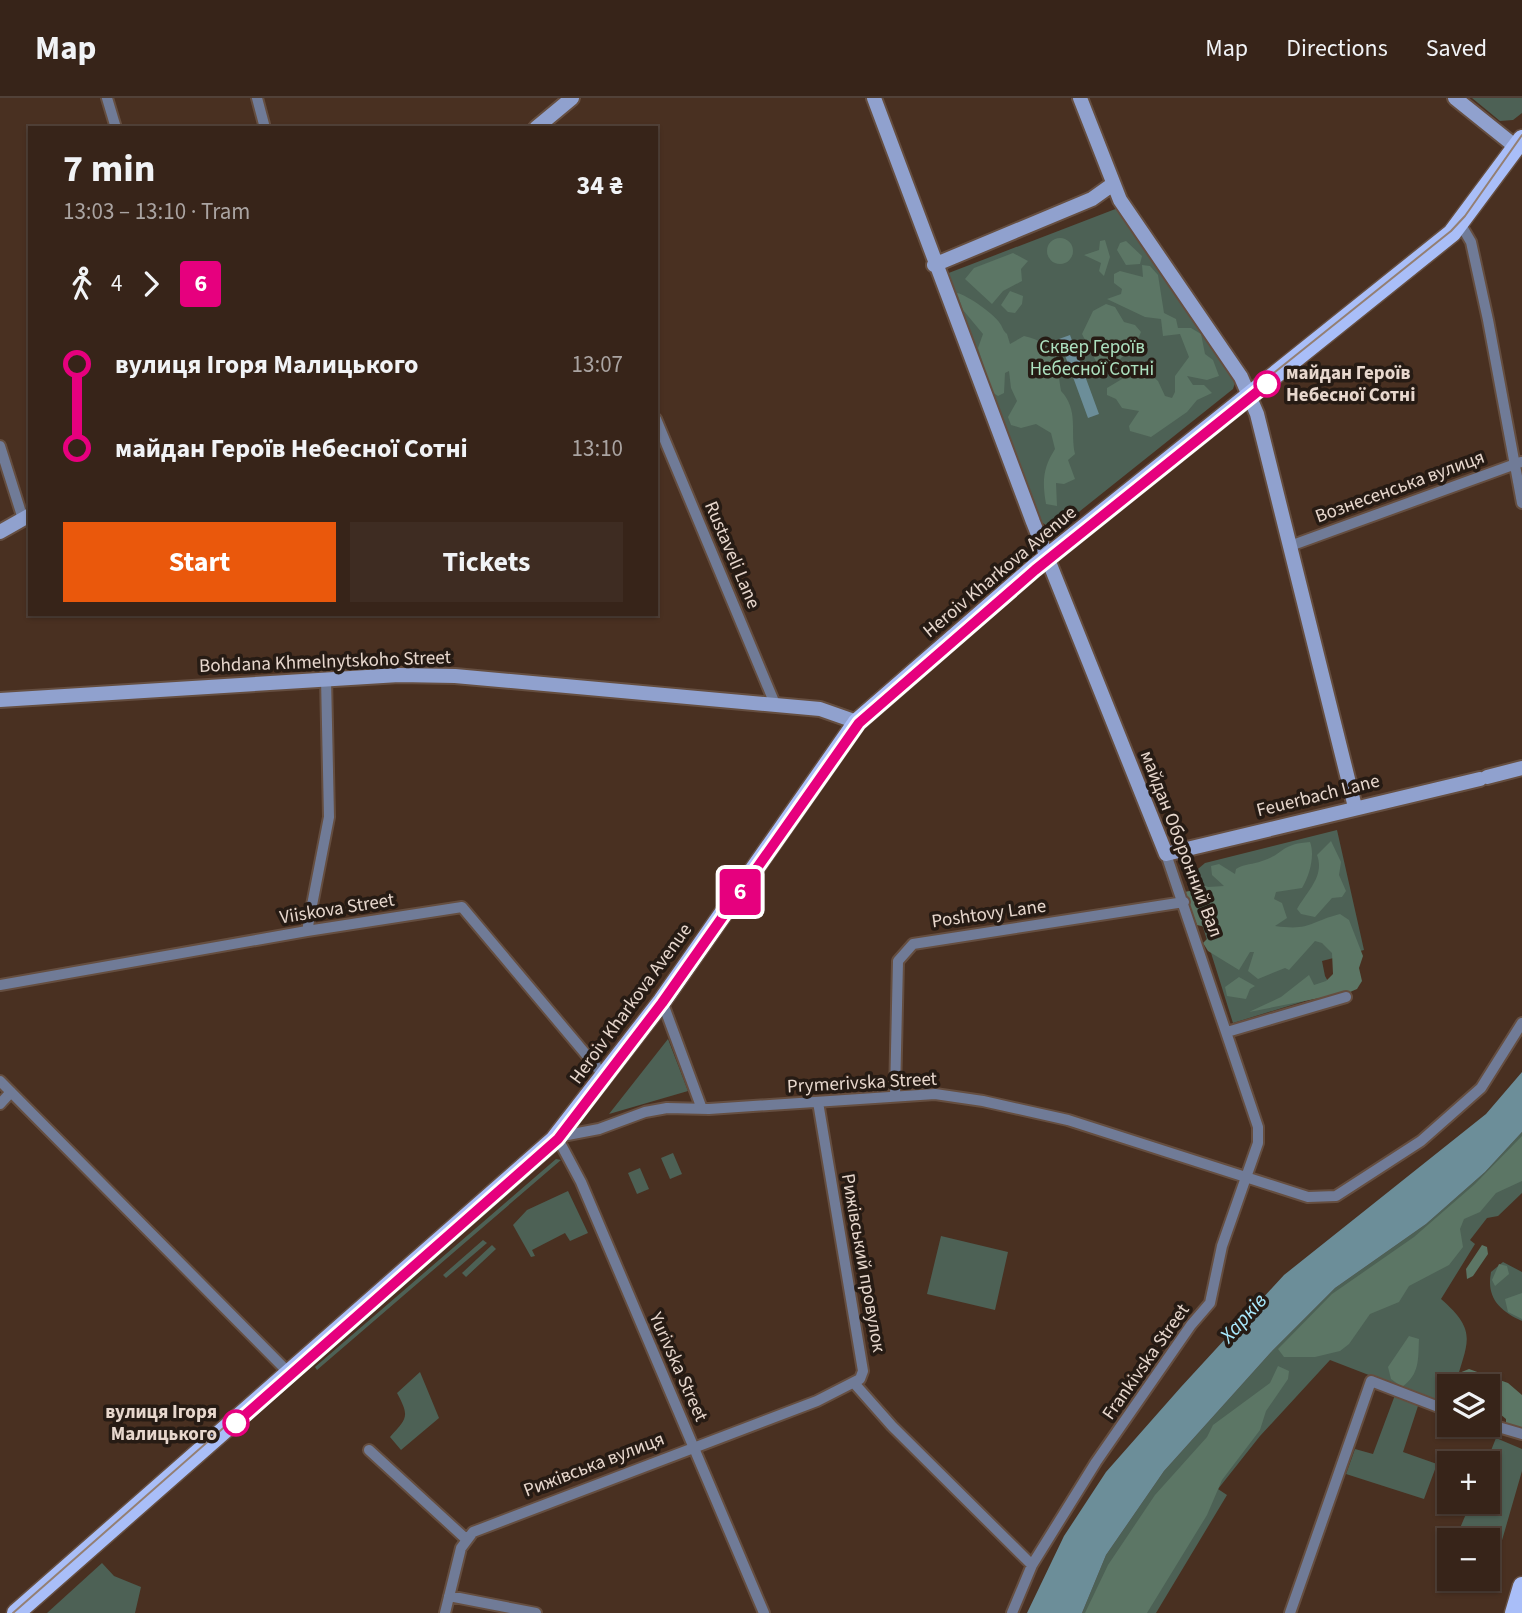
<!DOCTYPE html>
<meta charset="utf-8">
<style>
:root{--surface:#372419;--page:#3e2c22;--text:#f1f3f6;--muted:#aaa4a2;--line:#514138;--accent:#ea580c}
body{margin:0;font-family:"Source Sans 3",sans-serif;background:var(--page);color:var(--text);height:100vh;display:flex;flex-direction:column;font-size:26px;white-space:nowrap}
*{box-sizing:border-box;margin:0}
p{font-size:23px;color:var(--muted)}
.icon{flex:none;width:38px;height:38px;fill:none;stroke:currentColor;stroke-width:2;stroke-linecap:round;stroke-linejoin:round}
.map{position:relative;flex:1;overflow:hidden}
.side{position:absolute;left:28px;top:28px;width:630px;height:490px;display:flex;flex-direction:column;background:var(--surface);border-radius:0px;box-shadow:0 2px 5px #0004,0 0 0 2px var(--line)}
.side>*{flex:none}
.badge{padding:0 14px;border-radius:5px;font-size:24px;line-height:46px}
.tools{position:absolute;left:1437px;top:1276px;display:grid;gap:14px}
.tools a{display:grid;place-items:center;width:63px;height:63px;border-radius:0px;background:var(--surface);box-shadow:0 2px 5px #0004,0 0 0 2px var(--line);font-size:35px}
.map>.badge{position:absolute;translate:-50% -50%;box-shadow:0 0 0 4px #fff}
.legs{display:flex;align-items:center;gap:10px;height:77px;padding:0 35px;font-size:23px}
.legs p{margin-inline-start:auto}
.head{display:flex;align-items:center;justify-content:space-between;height:119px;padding:0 35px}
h1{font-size:38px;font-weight:700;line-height:52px}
.cta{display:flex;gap:14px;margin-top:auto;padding:14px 35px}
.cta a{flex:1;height:80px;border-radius:0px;background:var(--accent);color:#fff;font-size:28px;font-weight:700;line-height:80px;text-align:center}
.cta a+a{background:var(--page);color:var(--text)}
ul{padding:0 35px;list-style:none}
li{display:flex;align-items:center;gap:24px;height:84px;font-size:26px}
li i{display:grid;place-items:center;width:10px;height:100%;margin:0 9px;background:currentColor}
li i::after{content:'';width:18px;height:18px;margin:-9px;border:5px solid;border-radius:50%;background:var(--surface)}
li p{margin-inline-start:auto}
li:first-child i{background:linear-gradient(#0000 50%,currentColor 0)}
li:last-child i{background:linear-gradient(currentColor 50%,#0000 0)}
header{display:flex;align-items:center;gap:42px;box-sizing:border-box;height:98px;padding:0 35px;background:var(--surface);border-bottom:2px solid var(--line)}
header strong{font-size:33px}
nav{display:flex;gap:38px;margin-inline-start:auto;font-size:24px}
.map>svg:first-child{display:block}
</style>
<header>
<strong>Map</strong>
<nav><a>Map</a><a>Directions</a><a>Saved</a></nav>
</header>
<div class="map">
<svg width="1522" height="1515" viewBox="0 0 1522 1515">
<rect width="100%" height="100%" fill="#493021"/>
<path fill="#4d6155" d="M 1472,0 L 1522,0 L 1522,15 L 1513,22 L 1500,23 Z
M 1118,110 L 1236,282 L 1233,291 L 1065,425 L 1048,428 L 1039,423 L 946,176 Z
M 1337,732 L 1364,852 L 1322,863 L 1325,878 L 1334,894 L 1233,925 L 1191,791 L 1192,776 L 1205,765 Z
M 668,941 L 688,993 L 609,1016 Z
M 1522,1034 L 1522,1095 L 1498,1118 L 1487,1120 L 1470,1142 L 1475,1146 L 1441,1201 C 1479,1234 1467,1244 1455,1288 L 1449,1288 L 1449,1308 L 1330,1262 L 1260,1338 L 1218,1391 L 1227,1397 L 1156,1515 L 1082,1515 L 1106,1457 L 1164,1373 L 1273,1252 L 1335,1190 L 1426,1126 L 1485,1074 Z
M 673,1055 L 682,1076 L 670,1081 L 661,1060 Z
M 556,1061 L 561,1062 L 317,1272 L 315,1269 Z
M 640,1070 L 649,1091 L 637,1096 L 628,1075 Z
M 568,1093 L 588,1135 L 570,1143 L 565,1135 L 532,1152 L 535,1158 L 531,1159 L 513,1127 L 527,1112 Z
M 941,1138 L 1008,1154 L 995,1212 L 927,1196 Z
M 483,1142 L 487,1145 L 446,1180 L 443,1177 Z
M 492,1147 L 496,1151 L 466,1179 L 462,1175 Z
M 1503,1164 L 1522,1174 L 1522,1223 C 1500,1213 1486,1200 1491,1174 Z
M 420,1274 L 439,1320 L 401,1352 L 390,1339 C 407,1320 410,1319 397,1295 Z
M 1395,1297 L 1418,1308 L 1403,1354 L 1437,1366 L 1424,1401 L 1346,1376 L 1355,1351 L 1373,1356 Z
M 1496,1340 L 1522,1351 L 1522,1373 L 1492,1477 L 1488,1476 L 1488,1442 L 1455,1442 L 1471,1404 L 1488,1404 L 1486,1365 Z
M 102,1465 L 114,1478 L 141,1489 L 135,1515 L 47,1515 Z"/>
<path fill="#5c7665" d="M1047 153a13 13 0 1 1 26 0a13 13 0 1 1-26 0Z
M 1105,142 L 1110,159 L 1104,178 L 1099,173 L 1101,165 L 1084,157 L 1099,152 L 1100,143 Z
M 1126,143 L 1142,158 L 1140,166 L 1126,167 L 1117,152 L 1120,145 Z
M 1013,155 L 1028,163 L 1021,171 L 1022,183 L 1003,193 L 992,206 L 965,181 L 974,170 Z
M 1142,167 L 1150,168 L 1158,177 L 1164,215 L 1176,221 L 1178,230 L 1191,230 L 1201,236 L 1205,256 L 1213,262 L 1219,278 L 1207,282 L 1187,278 L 1193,287 L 1204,287 L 1212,295 L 1197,302 L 1187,314 L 1151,339 L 1130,333 L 1129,328 L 1139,313 L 1122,310 L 1116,301 L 1107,297 L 1107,290 L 1122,281 L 1151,277 L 1158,283 L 1165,298 L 1172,300 L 1175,294 L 1175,278 L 1189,259 L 1180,236 L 1163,238 L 1161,221 L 1145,219 L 1107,201 L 1121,196 L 1122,191 L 1114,185 L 1114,176 L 1120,173 L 1143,179 Z
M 1010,193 L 1023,198 L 1022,206 L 1015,215 L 1008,214 L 1001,207 Z
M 957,195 C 967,197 996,217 1001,227 C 1003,231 1004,234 1007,236 L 1010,246 L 1024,238 C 1057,245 1057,266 1061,293 C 1079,312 1070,333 1075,356 L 1068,362 L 1075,381 L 1064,386 L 1056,385 L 1057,408 L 1046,406 C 1042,383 1043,370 1055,351 L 1051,335 L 1036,326 L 1021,330 L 1011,327 L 1008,319 L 1017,303 L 1011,290 L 1009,273 L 1005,275 L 1004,295 L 998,298 L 992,294 L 978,250 L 983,236 L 963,212 Z
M 1106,206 L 1115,209 L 1124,224 L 1135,227 L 1141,234 L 1132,255 L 1122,259 L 1108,275 L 1100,271 L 1082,236 L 1093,213 Z
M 1331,743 L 1341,764 L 1339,777 L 1346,793 L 1342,799 L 1332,800 L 1315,819 L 1301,816 L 1297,811 C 1307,793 1325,778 1317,757 Z
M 1310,744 C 1315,757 1310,777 1302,790 L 1276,794 L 1274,801 L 1282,805 L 1287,820 L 1275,828 C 1311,833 1309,824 1340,816 L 1349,822 L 1363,858 L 1359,870 L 1362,883 L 1357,891 L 1350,894 L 1249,914 L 1281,899 L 1309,877 L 1314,887 L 1326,883 L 1333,876 L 1332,855 L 1322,845 L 1315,843 L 1289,872 L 1285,870 L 1258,881 L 1248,873 L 1254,854 L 1250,854 L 1239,872 L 1208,853 L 1203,845 L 1211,837 L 1210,830 L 1197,827 L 1184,794 L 1195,792 L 1201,786 L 1208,789 L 1224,788 L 1212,777 L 1211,768 L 1219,766 L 1235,776 L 1236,771 C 1246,765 1252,767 1262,763 C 1283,757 1280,746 1310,744 Z
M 1239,879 L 1255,888 L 1250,891 L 1246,901 L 1227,898 L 1225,889 Z
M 1522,1038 L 1522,1083 L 1496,1095 L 1480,1114 L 1464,1121 L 1460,1131 L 1463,1149 L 1449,1167 L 1409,1188 L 1399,1204 L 1370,1216 L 1349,1246 L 1340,1253 L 1315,1259 L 1284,1259 L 1278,1251 L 1332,1196 L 1414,1139 L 1475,1086 Z
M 1482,1147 L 1487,1149 L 1488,1156 L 1473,1178 L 1467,1181 L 1466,1171 Z
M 1499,1166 L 1507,1168 L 1509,1176 L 1495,1188 L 1492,1182 Z
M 1522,1195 L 1522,1221 L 1508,1214 L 1505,1201 Z
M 1409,1238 L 1419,1241 C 1418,1261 1420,1276 1402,1289 L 1391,1281 L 1388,1269 Z
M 1278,1268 L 1289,1273 L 1288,1281 L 1266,1313 L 1260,1332 L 1222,1382 L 1207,1417 L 1147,1515 L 1085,1515 L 1108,1467 L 1155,1397 L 1207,1339 L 1213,1327 L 1270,1285 Z
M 1469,1271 L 1508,1285 L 1522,1297 L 1522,1334 L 1506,1328 L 1506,1321 L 1488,1306 L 1488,1288 L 1456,1288 L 1453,1284 L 1454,1277 Z"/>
<path fill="#6c8e99" d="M 1070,237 L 1099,316 L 1088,320 L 1059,241 Z
M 1522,974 L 1522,1034 L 1485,1074 L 1426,1126 L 1335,1190 L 1273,1252 L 1164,1373 L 1106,1457 L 1082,1515 L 1027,1515 L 1064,1438 L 1106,1374 L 1181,1289 L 1284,1177 L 1486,1016 Z"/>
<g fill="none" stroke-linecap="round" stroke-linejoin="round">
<g stroke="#654e40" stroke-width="14">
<path id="street" d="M 107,0 L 116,30
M 257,0 L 265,30
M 1461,127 L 1471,144 L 1488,222 L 1522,405
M 656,321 L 775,606
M 0,348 L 23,421
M 1290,448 L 1521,364
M 307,833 L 329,719 L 326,580
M 0,887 L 307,833 L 462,809 L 605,979
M 662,903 L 702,1011
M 1227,934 L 1346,899
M 0,983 L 290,1276
M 895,997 L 898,863 L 913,846 L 1184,804
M 0,1006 L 11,994
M 854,1285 L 892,1328 L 1032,1467
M 1488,1326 L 1522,1336
M 369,1352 L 466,1441
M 449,1498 L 536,1515
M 445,1515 L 461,1450 L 473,1434 L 817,1303 L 860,1281 L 863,1273 L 818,1004
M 764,1515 L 581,1084 L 557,1039 L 599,1031 L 645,1014 L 667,1010 L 709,1011 L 935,996 L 983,1003 L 1068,1022 L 1308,1099 L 1336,1098 L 1421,1043 L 1481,990 L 1522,925
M 1012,1515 L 1032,1467 L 1096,1364 L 1191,1227 L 1210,1205 L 1222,1148 L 1258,1045 L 1258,1029 L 1166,756
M 1290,1515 L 1371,1283 L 1449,1313"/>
</g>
<g stroke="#654e40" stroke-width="18">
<path id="secondary" d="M 874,0 L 1033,424 L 1166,756 L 1480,681
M 1080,0 L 1120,102 L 1241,279 L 1257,316 L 1355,709
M 1455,0 L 1516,49
M 536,30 L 572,0
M 934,167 L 1092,101 L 1113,86
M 0,434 L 30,417
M 0,602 L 399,577 L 455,578 L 820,611 L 857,624
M 1487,679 L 1522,670"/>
</g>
<g stroke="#654e40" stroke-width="21">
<path id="primary" d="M 16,1515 L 554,1042 L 662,903 L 857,624 L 1034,470 L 1452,135 L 1522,41
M 1514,1515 L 1522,1488"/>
</g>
<use href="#street" stroke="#707b97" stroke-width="10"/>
<use href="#secondary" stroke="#90a1ce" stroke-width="14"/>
<use href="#primary" stroke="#a9bef8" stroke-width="18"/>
<path stroke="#947f73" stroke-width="2" d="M 13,1515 L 553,1040 L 660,901 L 834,652 L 855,623 L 877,602 L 1033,468 L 1451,133 L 1465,118 L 1522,37"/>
</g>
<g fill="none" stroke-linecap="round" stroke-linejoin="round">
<g stroke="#fff" stroke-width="16">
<path id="line-1" d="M 236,1325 L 558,1041 L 662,905 L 859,625 L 1035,472 L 1267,286"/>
</g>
<use href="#line-1" stroke="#e6007e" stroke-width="10"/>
</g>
<g fill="#fff" stroke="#e6007e" stroke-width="3.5">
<circle cx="1267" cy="286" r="12"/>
<circle cx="236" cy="1325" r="12"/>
</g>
<g text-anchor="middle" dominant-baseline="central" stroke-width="7" stroke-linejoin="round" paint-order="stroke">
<g font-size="19" fill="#ace0bf" stroke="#261b14">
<text x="1092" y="249">Сквер Героїв<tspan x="1092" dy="22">Небесної Сотні</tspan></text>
</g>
<g font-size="19" font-weight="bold" fill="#e7d7cd" stroke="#261b14" text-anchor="start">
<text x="1286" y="275">майдан Героїв<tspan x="1286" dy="22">Небесної Сотні</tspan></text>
<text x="217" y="1314" text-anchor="end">вулиця Ігоря<tspan x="217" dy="22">Малицького</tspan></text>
</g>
<g font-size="19" fill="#e7d7cd" stroke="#261b14">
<text transform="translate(1400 389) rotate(-20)">Вознесенська вулиця</text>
<text transform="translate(732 457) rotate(67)">Rustaveli Lane</text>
<text transform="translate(1000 474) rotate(-40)">Heroiv Kharkova Avenue</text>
<text transform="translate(325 564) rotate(-2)">Bohdana Khmelnytskoho Street</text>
<text transform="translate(1318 698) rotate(-14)">Feuerbach Lane</text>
<text transform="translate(1181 746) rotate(69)">майдан Оборонний Вал</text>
<text transform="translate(337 811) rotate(-9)">Viiskova Street</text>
<text transform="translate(989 816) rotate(-8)">Poshtovy Lane</text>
<text transform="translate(631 906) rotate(-54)">Heroiv Kharkova Avenue</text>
<text transform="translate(862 985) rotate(-3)">Prymerivska Street</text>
<text transform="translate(863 1165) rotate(80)">Рижівський провулок</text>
<text transform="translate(1146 1264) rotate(-55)">Frankivska Street</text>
<text transform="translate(678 1269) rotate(66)">Yurivska Street</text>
<text transform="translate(594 1367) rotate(-21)">Рижівська вулиця</text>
</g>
<g font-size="21" font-style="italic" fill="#a9eafe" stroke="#261b14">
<text transform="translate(1243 1220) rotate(-48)">Харків</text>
</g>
</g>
</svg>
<div class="tools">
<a><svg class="icon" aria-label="layers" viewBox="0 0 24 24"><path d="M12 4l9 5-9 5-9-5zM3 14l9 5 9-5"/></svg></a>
<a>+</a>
<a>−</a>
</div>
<b class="badge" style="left:740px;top:794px;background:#e6007e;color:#fff">6</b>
<section class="side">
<div class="head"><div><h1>7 min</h1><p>13:03 – 13:10 · Tram</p></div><b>34 ₴</b></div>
<div class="legs"><svg class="icon" aria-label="walk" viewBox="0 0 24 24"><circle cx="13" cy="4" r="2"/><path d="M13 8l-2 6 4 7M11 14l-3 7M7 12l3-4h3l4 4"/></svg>4<svg class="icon" aria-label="forward" viewBox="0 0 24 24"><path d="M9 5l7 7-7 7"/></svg><b class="badge" style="background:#e6007e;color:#fff">6</b></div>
<ul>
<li><i style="color:#e6007e"></i><b>вулиця Ігоря Малицького</b><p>13:07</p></li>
<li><i style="color:#e6007e"></i><b>майдан Героїв Небесної Сотні</b><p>13:10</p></li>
</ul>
<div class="cta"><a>Start</a><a>Tickets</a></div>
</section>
</div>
